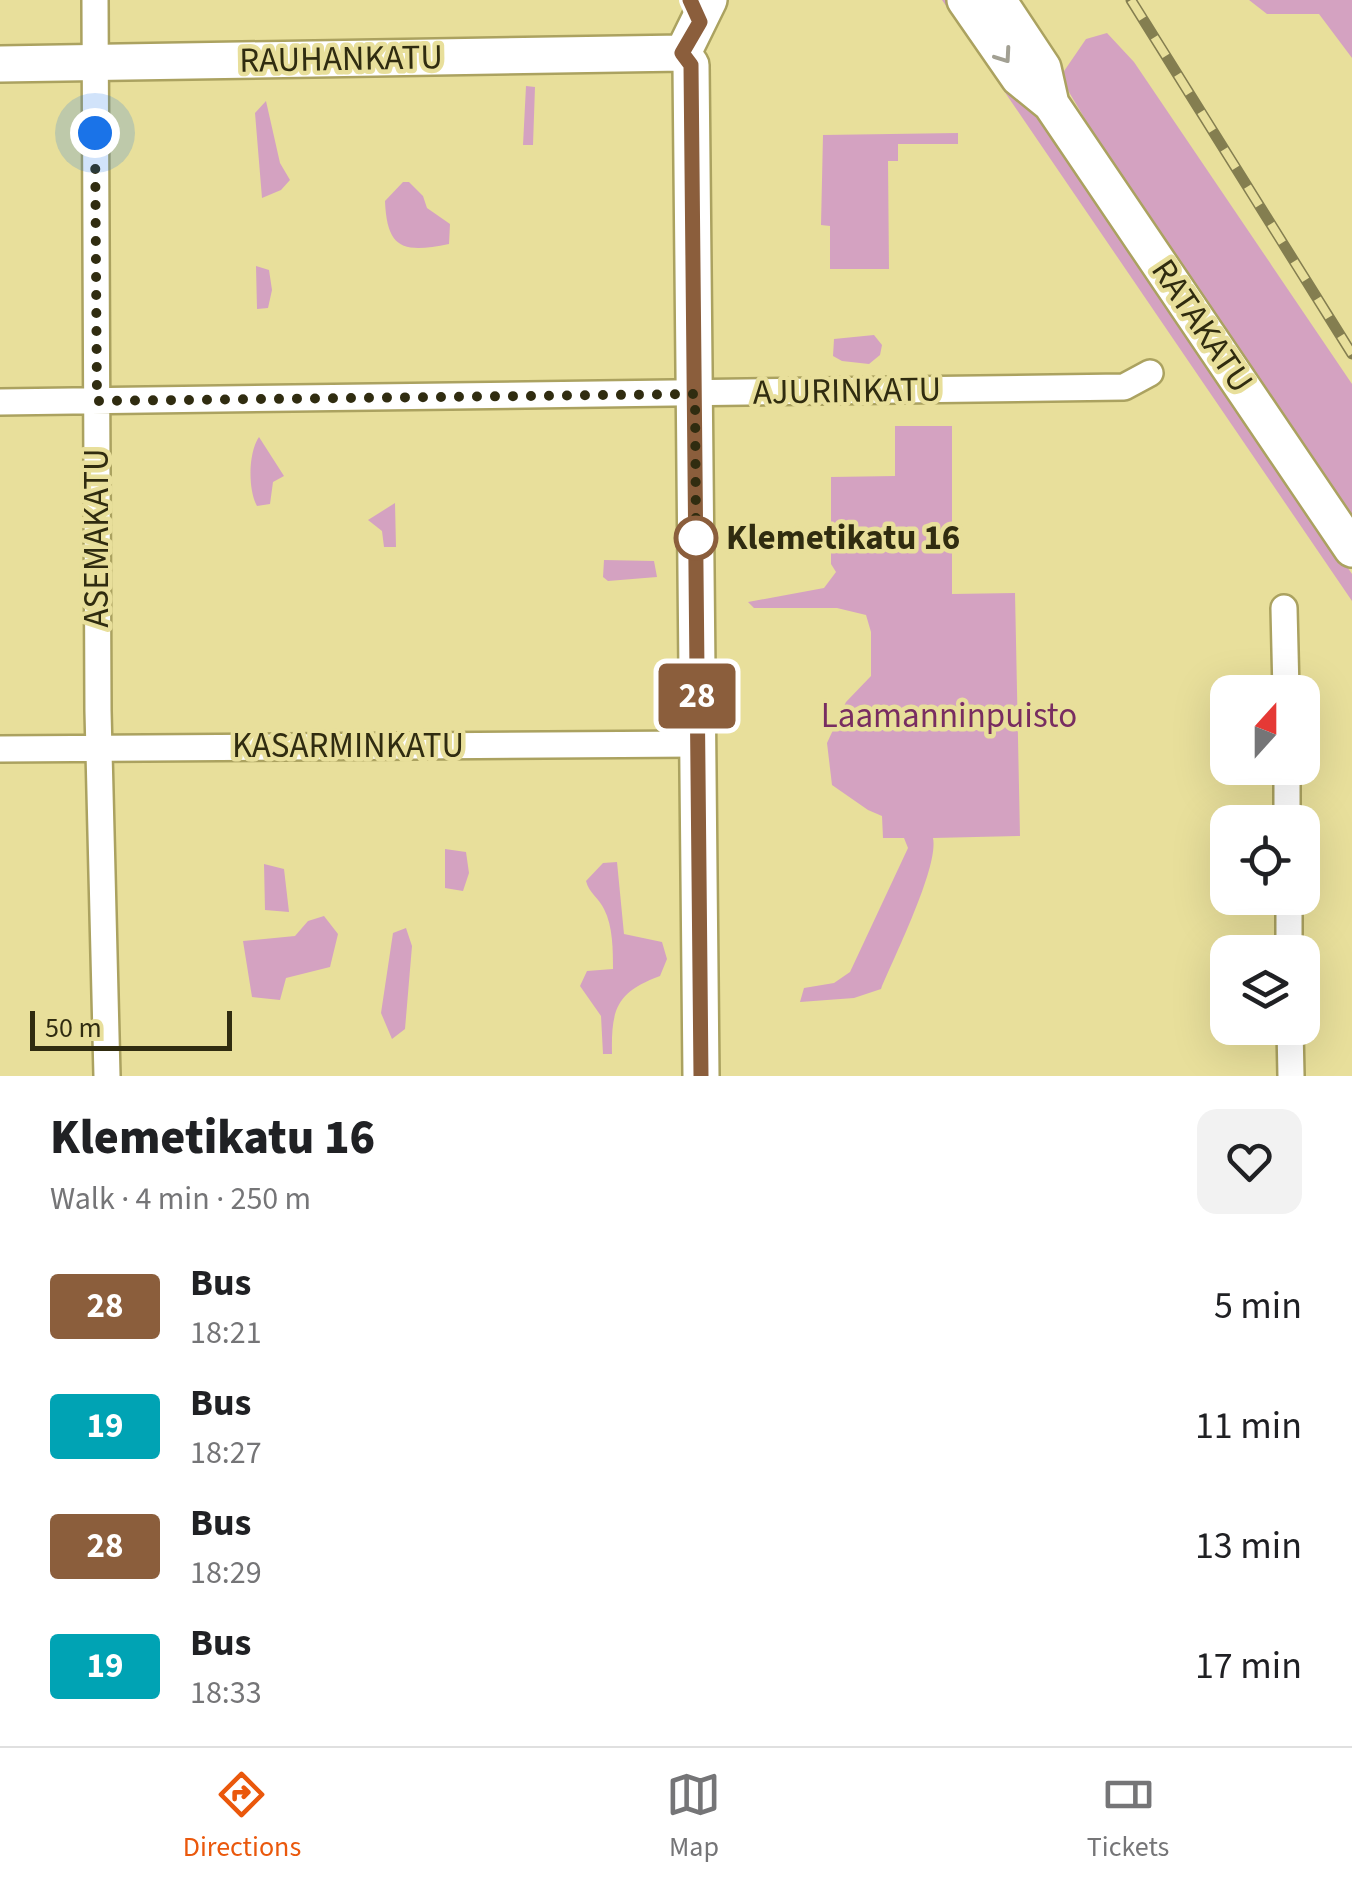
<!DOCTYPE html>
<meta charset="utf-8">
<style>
:root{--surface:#fff;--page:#f2f2f2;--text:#202124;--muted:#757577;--line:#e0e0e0;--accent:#ea580c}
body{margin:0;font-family:"Source Sans 3",sans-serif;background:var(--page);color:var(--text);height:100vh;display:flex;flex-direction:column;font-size:38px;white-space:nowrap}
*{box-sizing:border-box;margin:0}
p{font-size:32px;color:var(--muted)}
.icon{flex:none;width:55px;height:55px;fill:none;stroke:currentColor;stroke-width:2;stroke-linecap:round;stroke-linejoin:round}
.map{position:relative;height:1076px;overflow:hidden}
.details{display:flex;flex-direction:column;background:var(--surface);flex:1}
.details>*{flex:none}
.badge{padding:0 20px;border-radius:8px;font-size:35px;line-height:65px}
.needle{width:65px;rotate:21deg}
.fabs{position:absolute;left:1210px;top:675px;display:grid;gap:20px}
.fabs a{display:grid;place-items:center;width:110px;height:110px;border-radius:20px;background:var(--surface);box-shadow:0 10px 40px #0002;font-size:50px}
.scale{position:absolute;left:30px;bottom:25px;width:202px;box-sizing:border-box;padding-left:10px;border:5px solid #302c10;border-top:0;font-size:28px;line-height:35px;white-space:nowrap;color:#302c10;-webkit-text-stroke:8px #e8df9b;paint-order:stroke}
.you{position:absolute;width:50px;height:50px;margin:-25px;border:8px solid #fff;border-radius:50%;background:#1a73e8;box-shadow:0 0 0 15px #1a73e833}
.map>.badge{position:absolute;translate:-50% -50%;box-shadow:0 0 0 5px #fff}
.round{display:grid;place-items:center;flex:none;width:105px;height:105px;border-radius:20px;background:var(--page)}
.overview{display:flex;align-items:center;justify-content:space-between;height:170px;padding:0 50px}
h1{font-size:48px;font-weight:800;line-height:75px}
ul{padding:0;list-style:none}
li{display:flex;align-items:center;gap:30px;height:120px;padding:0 50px}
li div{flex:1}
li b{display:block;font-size:38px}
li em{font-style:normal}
li .badge{min-width:110px;font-weight:700;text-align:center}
.tab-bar{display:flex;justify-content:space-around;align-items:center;height:140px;border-top:2px solid var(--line);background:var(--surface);font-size:28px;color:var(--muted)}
.tab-bar a{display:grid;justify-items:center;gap:5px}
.tab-bar .active{color:var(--accent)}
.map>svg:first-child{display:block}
</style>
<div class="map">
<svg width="1352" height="1076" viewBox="0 0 1352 1076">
<rect width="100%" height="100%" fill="#e8df9b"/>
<path fill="#d4a2c1" d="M 942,0 L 961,0 L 1352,574 L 1352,601 Z
M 1249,0 L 1352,0 L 1352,58 L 1319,14 L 1267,14 Z
M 1107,33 L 1134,62 L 1352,384 L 1352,517 L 1116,171 L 1060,77 L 1086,39 Z
M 526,86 L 535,87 L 533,145 L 523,145 Z
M 266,101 L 280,163 L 290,180 L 281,190 L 262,198 L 255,113 Z
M 958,133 L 958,144 L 898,144 L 898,161 L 888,161 L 889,269 L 830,269 L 830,226 L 821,225 L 823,135 Z
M 403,182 L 409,182 L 423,196 L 427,208 L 450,224 L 449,244 C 404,253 387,250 385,201 Z
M 256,266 L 269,270 L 272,290 L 268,308 L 257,309 Z
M 874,335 L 882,345 L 880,355 L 869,364 L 842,361 L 833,356 L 834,339 Z
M 895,426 L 952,426 L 952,594 L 1015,593 L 1020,836 L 933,838 C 939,867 894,957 881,989 L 854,998 L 800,1002 L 804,988 L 834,983 L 850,972 L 908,848 L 904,838 L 883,838 L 882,816 L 868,810 L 832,785 L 827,743 L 846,702 L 871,676 L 871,632 L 866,615 L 837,608 L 754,608 L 748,602 L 824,588 L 836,572 L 831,564 L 831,477 L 895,476 Z
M 259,437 L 284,476 L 273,482 L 270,504 L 257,506 C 248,490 248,453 259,437 Z
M 395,503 L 396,547 L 384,547 L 382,531 L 368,520 Z
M 604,560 L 654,561 L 657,577 L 608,581 L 603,577 Z
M 445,849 L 466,852 L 469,873 L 463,891 L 445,888 Z
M 617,862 L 624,934 L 662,942 L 667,959 L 660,976 C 617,992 611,1008 612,1054 L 603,1054 L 601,1016 L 580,986 L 587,971 L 613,969 C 613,951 613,926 604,909 C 599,898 589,893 586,881 L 603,863 Z
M 264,864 L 284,869 L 289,912 L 265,910 Z
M 324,916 L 338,934 L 330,967 L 286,978 L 280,1000 L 252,997 L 243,941 L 295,936 L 308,921 Z
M 406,928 L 412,946 L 405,1029 L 392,1039 L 381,1013 L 393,933 Z"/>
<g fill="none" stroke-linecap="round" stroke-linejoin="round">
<g stroke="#aba260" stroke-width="30">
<path id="street" d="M 95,0 L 98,711 L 107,1076
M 0,402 L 1124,387 L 1150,373
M 1284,608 L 1286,692
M 0,749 L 696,744
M 1287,768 L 1287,822
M 1289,898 L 1289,952
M 1290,1028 L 1291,1076"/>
</g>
<g stroke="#aba260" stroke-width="40">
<path id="secondary" d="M 965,0 L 1019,78 L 1051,104 L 1352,549
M 998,0 L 1043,68 L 1051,104
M 683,53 L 691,65 L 701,1076
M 683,53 L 709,0
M 0,64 L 683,53"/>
</g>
<use href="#street" stroke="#fff" stroke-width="25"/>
<use href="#secondary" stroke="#fff" stroke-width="35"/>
<g stroke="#847e50" stroke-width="11">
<path id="rail" d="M 1131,0 L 1352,354"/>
</g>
<use href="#rail" stroke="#e8df9b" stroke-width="8" stroke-dasharray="22" stroke-linecap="butt"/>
</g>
<defs><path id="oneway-chevron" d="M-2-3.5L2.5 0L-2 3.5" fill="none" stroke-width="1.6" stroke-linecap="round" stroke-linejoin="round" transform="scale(2.5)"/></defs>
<use stroke="#a2a093" href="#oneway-chevron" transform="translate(1004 56) rotate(55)"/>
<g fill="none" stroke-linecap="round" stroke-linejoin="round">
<g stroke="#fff" stroke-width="22">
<path id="line" d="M 690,0 L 700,22 L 682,53 L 691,65 L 701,1076"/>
</g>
<use href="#line" stroke="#8b5e3c" stroke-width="15"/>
<path stroke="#302c10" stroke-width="10" stroke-dasharray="0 18" d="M 95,133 L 97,401 L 695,394 L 696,538"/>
</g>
<circle fill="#fff" stroke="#8b5e3c" stroke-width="5" cx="696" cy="538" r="20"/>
<g text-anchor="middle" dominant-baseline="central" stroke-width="9" stroke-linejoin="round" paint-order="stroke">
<g font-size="35" fill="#302c10" stroke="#e8df9b">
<text transform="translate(341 59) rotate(-1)">RAUHANKATU</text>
<text transform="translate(1202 326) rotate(56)">RATAKATU</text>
<text transform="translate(847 391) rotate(-1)">AJURINKATU</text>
<text transform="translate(97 538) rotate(-90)">ASEMAKATU</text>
<text x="348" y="746">KASARMINKATU</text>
</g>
<g font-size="35" font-weight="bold" fill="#302c10" stroke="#e8df9b" text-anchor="start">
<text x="726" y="538">Klemetikatu 16</text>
</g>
<g font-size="35" fill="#782d61" stroke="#e8df9b">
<text x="949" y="716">Laamanninpuisto</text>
</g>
</g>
</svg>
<div class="fabs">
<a><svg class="needle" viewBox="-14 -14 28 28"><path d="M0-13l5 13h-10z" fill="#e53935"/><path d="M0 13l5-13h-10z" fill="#757577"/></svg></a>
<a><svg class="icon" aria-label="locate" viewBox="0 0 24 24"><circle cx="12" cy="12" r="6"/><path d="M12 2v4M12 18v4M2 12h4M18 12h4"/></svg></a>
<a><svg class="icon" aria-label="layers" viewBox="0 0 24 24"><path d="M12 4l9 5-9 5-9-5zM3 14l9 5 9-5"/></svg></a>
</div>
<div class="scale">50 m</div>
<div class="you" style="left:95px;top:133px"></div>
<b class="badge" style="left:697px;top:696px;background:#8b5e3c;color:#fff">28</b>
</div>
<section class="details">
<div class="overview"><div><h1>Klemetikatu 16</h1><p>Walk · 4 min · 250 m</p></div><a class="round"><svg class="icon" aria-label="heart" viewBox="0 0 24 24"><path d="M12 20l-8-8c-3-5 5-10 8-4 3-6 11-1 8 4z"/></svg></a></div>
<ul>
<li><span class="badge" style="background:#8b5e3c;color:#fff">28</span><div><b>Bus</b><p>18:21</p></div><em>5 min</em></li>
<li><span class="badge" style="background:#00a3b4;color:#fff">19</span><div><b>Bus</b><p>18:27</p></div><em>11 min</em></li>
<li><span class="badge" style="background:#8b5e3c;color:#fff">28</span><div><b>Bus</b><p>18:29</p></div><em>13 min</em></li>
<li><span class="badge" style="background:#00a3b4;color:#fff">19</span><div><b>Bus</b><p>18:33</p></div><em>17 min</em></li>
</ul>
</section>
<nav class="tab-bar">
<a class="active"><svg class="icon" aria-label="directions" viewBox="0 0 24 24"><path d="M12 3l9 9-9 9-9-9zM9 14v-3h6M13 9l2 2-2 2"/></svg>Directions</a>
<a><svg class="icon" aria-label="map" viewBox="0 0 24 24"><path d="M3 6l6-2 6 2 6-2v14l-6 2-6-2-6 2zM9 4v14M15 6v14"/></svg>Map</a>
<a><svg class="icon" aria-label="tickets" viewBox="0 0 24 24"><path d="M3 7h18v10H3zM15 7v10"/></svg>Tickets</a>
</nav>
